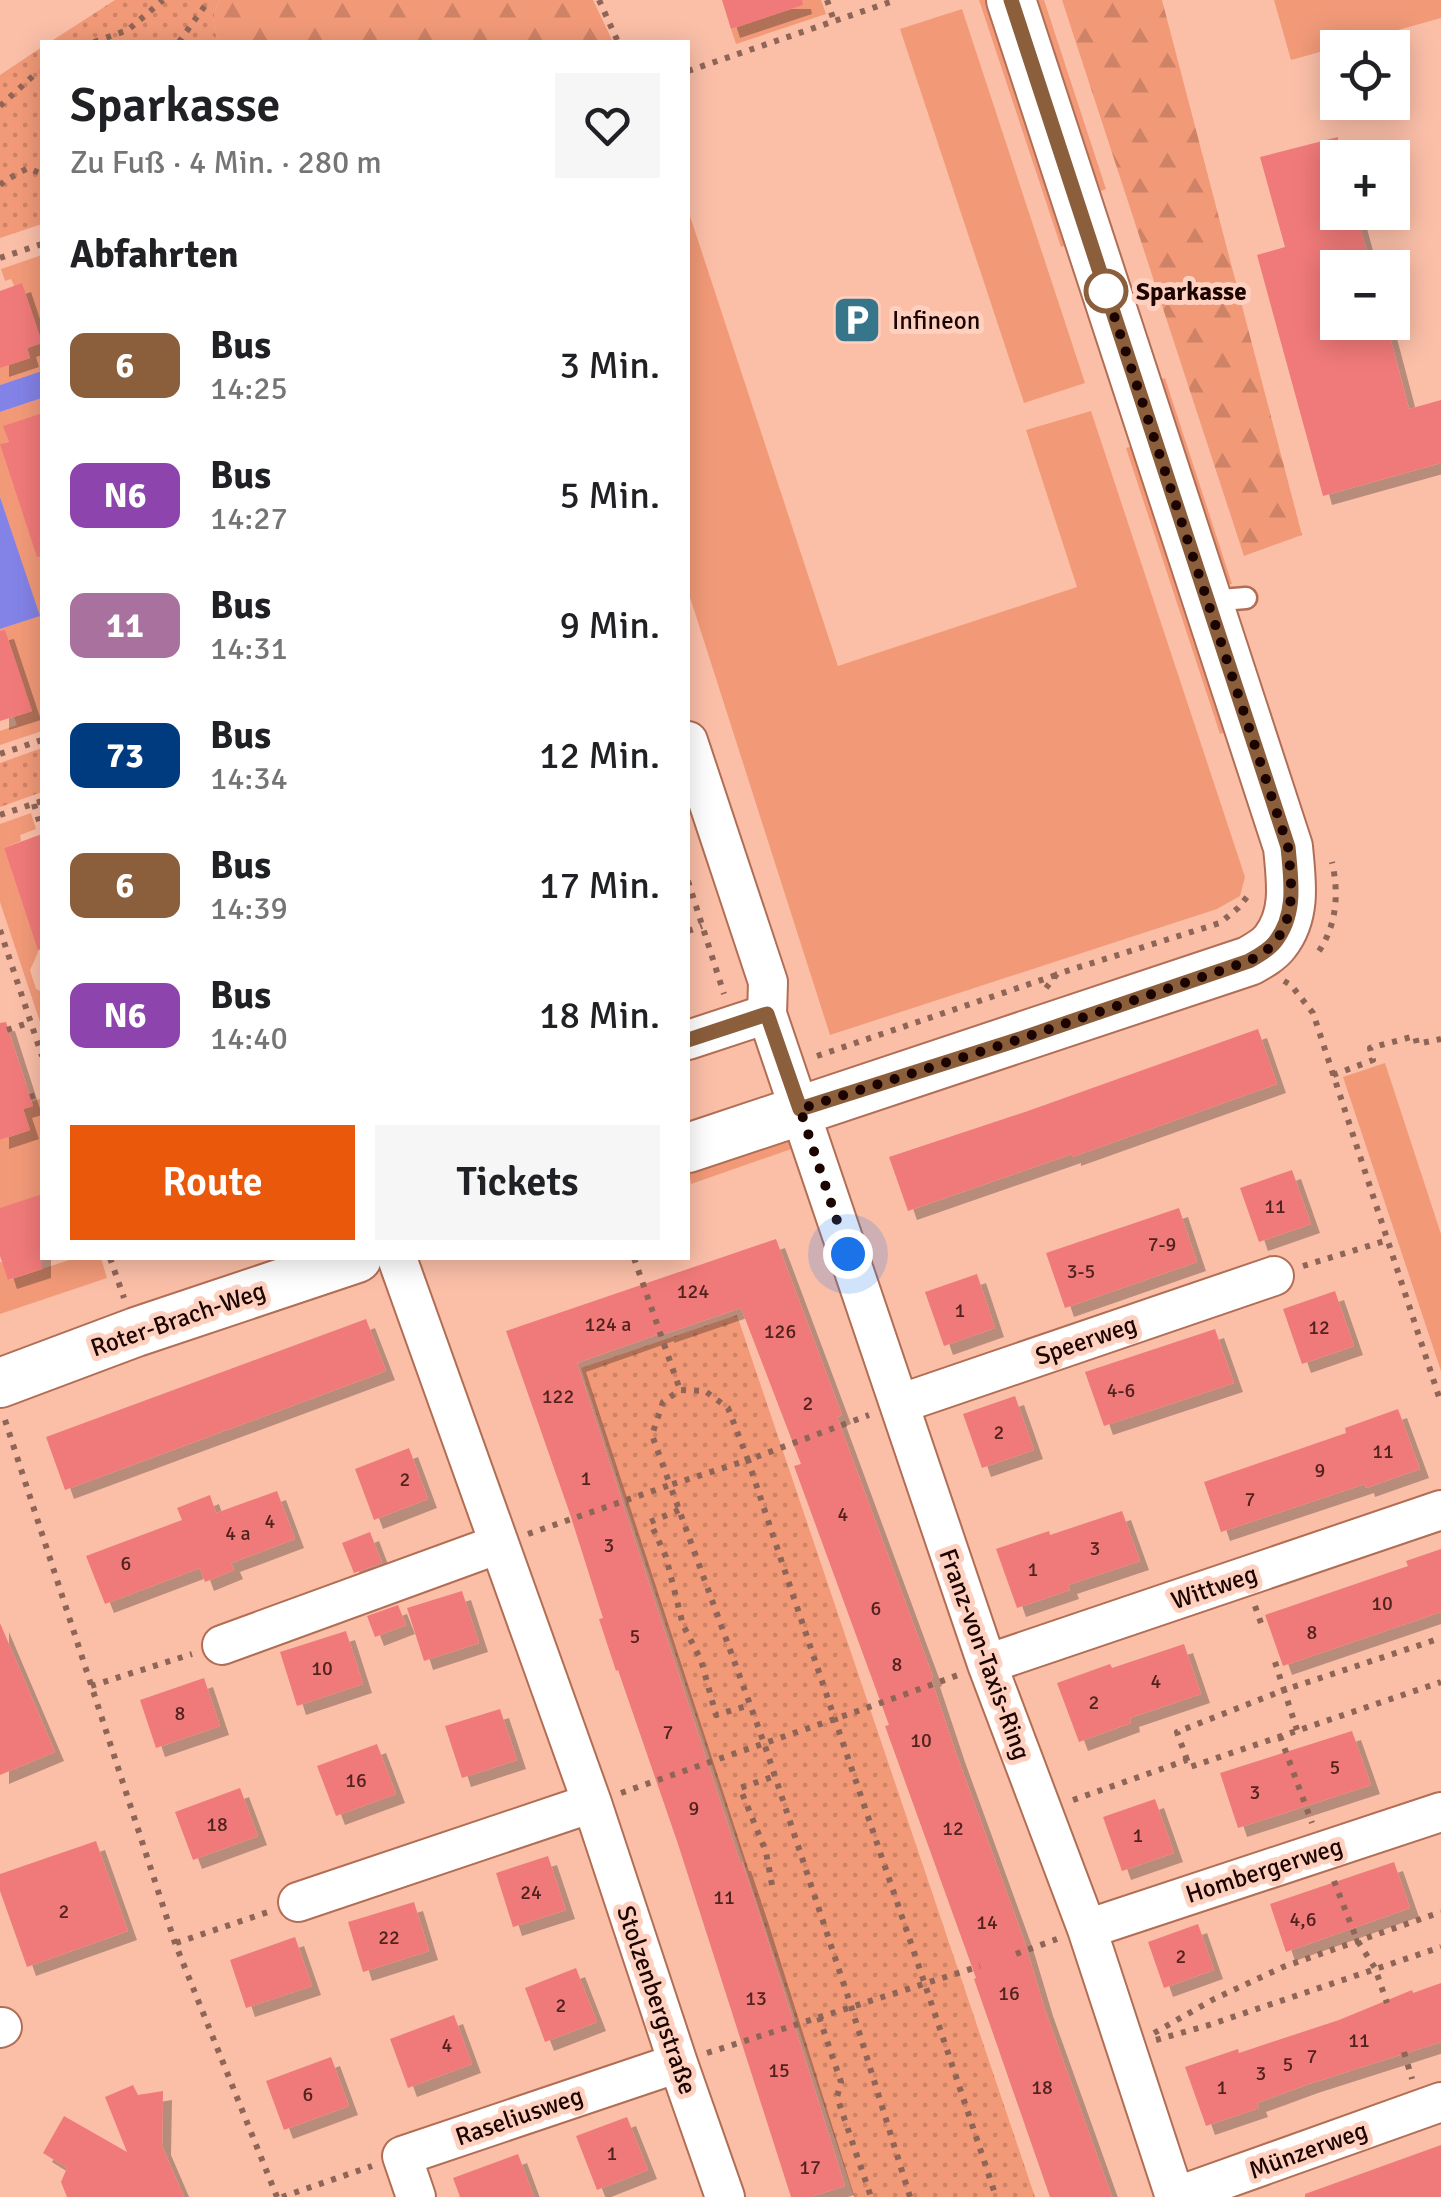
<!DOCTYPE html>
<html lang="de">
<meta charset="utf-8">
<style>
:root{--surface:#fff;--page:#f6f6f6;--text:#202124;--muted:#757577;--accent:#ea580c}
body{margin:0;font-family:Signika,sans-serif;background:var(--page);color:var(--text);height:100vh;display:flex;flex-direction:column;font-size:38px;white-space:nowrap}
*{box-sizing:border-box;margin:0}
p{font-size:32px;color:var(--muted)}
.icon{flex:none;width:55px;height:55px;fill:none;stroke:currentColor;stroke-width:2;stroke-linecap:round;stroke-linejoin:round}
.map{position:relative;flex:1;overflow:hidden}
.drawer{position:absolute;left:40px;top:40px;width:650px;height:1220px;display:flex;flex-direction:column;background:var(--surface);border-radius:0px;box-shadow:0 5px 25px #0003}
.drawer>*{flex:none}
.badge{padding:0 20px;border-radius:15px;font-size:35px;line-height:65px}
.buttons{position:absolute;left:1320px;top:30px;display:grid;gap:20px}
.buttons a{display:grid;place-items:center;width:90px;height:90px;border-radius:0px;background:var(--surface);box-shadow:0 5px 25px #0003;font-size:50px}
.you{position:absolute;width:50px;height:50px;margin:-25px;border:8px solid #fff;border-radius:50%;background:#1a73e8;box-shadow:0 0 0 15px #1a73e833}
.map>.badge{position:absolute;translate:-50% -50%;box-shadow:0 0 0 5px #fff}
h2{padding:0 30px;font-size:38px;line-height:90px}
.round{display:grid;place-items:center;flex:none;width:105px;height:105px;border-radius:0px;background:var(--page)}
.headline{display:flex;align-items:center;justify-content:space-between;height:170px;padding:0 30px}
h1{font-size:48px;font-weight:600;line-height:75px}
.primary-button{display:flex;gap:20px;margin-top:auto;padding:20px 30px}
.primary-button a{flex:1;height:115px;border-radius:0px;background:var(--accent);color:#fff;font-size:40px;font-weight:600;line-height:115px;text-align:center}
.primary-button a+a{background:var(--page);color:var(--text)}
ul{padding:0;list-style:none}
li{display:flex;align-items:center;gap:30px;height:130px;padding:0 30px}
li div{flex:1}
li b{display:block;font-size:38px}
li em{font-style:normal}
li .badge{min-width:110px;font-weight:700;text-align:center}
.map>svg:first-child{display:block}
</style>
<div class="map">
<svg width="1441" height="2197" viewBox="0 0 1441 2197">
<defs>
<pattern id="forest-firs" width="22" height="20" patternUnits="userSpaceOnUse" patternTransform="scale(2.5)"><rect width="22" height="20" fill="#f29a78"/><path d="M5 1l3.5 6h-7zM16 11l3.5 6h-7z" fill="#cf8366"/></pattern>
<pattern id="park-dots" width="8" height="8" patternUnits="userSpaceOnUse" patternTransform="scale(2.5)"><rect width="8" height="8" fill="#f29a78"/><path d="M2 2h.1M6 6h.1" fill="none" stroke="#cf8366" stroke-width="1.8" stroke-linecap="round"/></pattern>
<filter id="shadow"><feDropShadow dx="9" dy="9" stdDeviation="0" flood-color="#0004"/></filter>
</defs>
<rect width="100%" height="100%" fill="#fbbfa8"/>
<path fill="#f29a78" d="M 787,0 L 821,0 L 826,14 L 736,44 L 731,29 L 790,9 Z
M 979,0 L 993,0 L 1074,242 L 1061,247 Z
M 1029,0 L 1044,0 L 1106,189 L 1093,194 Z
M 1274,0 L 1441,0 L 1441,18 L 1291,60 Z
M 962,9 L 1085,383 L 1024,403 L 900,29 Z
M 688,210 L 838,666 L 1077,587 L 1026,430 L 1091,411 L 1245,877 L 1240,896 L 1217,909 L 830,1035 L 688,591 Z
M 42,255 L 42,371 L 0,385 L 0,366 L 30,358 L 27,348 L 41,343 L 11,279 L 5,281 L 1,269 Z
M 1165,378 L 1232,584 L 1219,585 L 1153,382 Z
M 42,398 L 42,413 L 4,426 L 9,442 L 1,444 L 42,545 L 42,731 L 0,745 L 0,731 L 17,725 L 14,717 L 32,711 L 0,654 L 0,629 L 39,616 L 0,497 L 0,412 Z
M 1138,445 L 1231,730 L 1220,734 L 1126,448 Z
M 31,813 L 36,829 L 20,835 L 21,841 L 4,848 L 25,910 L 40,906 C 47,932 41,947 30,970 L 36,989 L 42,992 L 42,1028 L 0,902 L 0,824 Z
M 1385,1063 L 1441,1234 L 1441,1371 L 1343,1077 Z
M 42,1098 L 42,1194 L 0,1209 L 0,1140 L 30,1130 L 23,1109 L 32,1106 L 31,1102 Z
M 786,1137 L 792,1140 L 794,1148 L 691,1184 L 688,1167 Z
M 75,1258 L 101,1258 L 107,1278 L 0,1314 L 0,1262 L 2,1262 L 9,1280 Z"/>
<path fill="url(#forest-firs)" d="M 220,0 L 593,0 L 613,42 L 218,42 C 213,27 211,14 220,0 Z
M 1062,0 L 1162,0 L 1302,535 L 1244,556 Z"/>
<path fill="url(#park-dots)" d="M 115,0 L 220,0 C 211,14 213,27 218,42 L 50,42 Z
M 42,47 L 42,224 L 0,238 L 0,75 Z
M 42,748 L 42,792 L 0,807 L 0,763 Z
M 737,1315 L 1035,2197 L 854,2197 L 581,1368 Z"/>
<path fill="#8382e6" d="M 42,371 L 42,398 L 0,412 L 0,385 Z
M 0,497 L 40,616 L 0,629 Z"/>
<path fill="#f07a79" filter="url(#shadow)" d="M 722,0 L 802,0 L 803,5 L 731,29 Z
M 1338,137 L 1338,212 L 1356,212 L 1371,268 L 1338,268 L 1338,322 L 1386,322 L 1409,409 L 1441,400 L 1441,463 L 1323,496 L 1257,255 L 1285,247 L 1260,157 Z
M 22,283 L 42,343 L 27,348 L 30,358 L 0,368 L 0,291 Z
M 42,413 L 42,556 L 37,557 L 0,444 L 9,442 L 3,426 Z
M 5,630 L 32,711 L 0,721 L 0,631 Z
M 42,834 L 42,949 L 38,950 L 4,848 Z
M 6,1022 L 33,1106 L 23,1109 L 30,1130 L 0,1140 L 0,1023 Z
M 1258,1029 L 1277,1084 L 1072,1157 L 1072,1154 L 908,1211 L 889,1157 L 1025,1112 Z
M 1292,1170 L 1311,1224 L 1259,1242 L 1240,1188 Z
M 42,1194 L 42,1269 L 8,1280 L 0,1256 L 0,1208 Z
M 1179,1208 L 1197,1262 L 1065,1308 L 1046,1253 Z
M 776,1239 L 842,1415 L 837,1417 L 933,1677 L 931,1678 L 956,1753 L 1024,1940 L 1044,2007 L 1112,2197 L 1050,2197 L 974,1979 L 976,1978 L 885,1726 L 889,1725 L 794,1466 L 801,1464 L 741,1308 L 665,1334 L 665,1332 L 577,1363 L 740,1862 L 742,1862 L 760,1916 L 845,2186 L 810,2197 L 791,2197 L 678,1844 L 618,1670 L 616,1671 L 599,1619 L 603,1618 L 570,1514 L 506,1331 Z
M 977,1274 L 995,1328 L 944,1346 L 925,1292 Z
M 1335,1291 L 1354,1346 L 1302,1364 L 1283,1309 Z
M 366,1319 L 386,1371 L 65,1490 L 46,1437 Z
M 1215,1329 L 1234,1383 L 1104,1426 L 1085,1372 Z
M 1015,1396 L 1034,1450 L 982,1468 L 963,1414 Z
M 1398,1409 L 1420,1469 L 1366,1488 L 1365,1484 L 1221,1532 L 1204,1482 L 1346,1433 L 1345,1428 Z
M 409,1448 L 428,1499 L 374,1520 L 355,1469 Z
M 277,1491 L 295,1539 L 231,1563 L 234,1570 L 205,1582 L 200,1568 L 105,1604 L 86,1556 L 182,1520 L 177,1508 L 210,1495 L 216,1513 Z
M 1122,1511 L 1140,1561 L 1068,1585 L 1070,1590 L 1017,1608 L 996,1549 L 1049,1531 L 1050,1535 Z
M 370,1532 L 382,1563 L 354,1573 L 342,1543 Z
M 1441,1549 L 1441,1612 L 1283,1666 L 1265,1615 L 1408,1566 L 1406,1561 Z
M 462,1591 L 479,1643 L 424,1661 L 407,1608 Z
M 398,1605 L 406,1625 L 375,1637 L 367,1616 Z
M 0,1623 L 55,1752 L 0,1775 Z
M 346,1631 L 363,1684 L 297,1706 L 280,1652 Z
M 1184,1644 L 1201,1694 L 1130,1718 L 1131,1723 L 1079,1742 L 1057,1683 L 1110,1664 L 1112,1668 Z
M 204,1678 L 220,1726 L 156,1748 L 140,1700 Z
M 500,1709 L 517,1760 L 462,1778 L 445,1726 Z
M 1352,1731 L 1371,1785 L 1238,1828 L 1220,1773 Z
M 377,1744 L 396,1794 L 336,1816 L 317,1766 Z
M 240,1788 L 258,1836 L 193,1860 L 175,1812 Z
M 1155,1799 L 1174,1853 L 1122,1871 L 1103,1817 Z
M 96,1841 L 128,1931 L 27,1967 L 0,1891 L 0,1874 Z
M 548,1856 L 566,1910 L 513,1927 L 496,1873 Z
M 1394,1862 L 1410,1908 L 1286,1952 L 1270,1904 Z
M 414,1902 L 429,1951 L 363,1972 L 348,1922 Z
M 1198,1924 L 1214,1970 L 1164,1988 L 1148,1942 Z
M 295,1937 L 312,1986 L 246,2008 L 230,1960 Z
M 576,1968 L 597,2022 L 545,2042 L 525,1988 Z
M 1441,1983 L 1441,2042 L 1309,2084 L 1257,2103 L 1259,2108 L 1206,2126 L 1185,2067 L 1238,2049 L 1239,2053 L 1266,2044 L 1339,2020 L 1412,1990 L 1413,1993 Z
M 454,2015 L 472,2064 L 408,2088 L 390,2039 Z
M 331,2057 L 349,2106 L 284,2130 L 266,2081 Z
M 133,2085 L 138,2095 L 163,2091 L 162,2146 L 184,2197 L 67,2197 L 61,2182 L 67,2168 L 43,2153 L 64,2116 L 127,2152 L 105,2097 Z
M 627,2117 L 648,2170 L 597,2190 L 576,2136 Z
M 1441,2145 L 1441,2197 L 1305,2197 L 1305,2194 Z
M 518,2154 L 534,2197 L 460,2197 L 453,2178 Z"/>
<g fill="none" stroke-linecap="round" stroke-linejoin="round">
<g stroke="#b26e54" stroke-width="25">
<path id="service" d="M 1208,601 L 1246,598"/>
</g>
<g stroke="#b26e54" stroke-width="42">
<path id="minor" d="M 688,741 L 768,982 L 767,1014
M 688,1040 L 767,1014 L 987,1664 L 1087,1929 L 1175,2197 L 1441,2102
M 397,1258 L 592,1803 L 678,2063 L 725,2197
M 899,1404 L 1274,1276
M 222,1645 L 499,1544
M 987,1664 L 1441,1510
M 298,1902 L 592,1803
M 1087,1929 L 1441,1812
M 0,2028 L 2,2027
M 416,2197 L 402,2156 L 678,2063"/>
</g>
<g stroke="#b26e54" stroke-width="52">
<path id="tertiary" d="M 688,1148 L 1249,961 C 1258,956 1269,950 1275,942 C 1297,914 1291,880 1288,847 L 1011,0
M 0,1383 L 136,1332 L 357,1258"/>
</g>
<path stroke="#8f6557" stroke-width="6" stroke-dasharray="5 8" stroke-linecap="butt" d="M 599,0 L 618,42
M 827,0 L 834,21
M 94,42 L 128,30 L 163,0
M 179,42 L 209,0
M 688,71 L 896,0
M 0,106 L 33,76 L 42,74
M 0,185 L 6,180 L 28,168 L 42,174
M 0,258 L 42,244
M 0,754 L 42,740
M 34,804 L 41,828
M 0,815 L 42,801
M 688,881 L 724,994
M 0,930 L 42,1056
M 688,931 L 702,926
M 1319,951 C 1337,924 1339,893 1332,862
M 1284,981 L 1291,985 L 1313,1013 L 1441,1403
M 1046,988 L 1057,974 L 1220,923 L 1238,908 L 1251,892
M 7,1030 L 31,1022
M 817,1056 L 1056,975
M 1333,1075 L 1373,1060 L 1370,1048 L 1415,1036 L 1417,1044 L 1441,1039
M 30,1097 L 42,1093
M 110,1258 L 124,1298
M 634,1258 L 680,1390
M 1303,1266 L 1388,1240
M 5,1420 L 175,1943 L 277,2197
M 679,1510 L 650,1522 L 666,1557 L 683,1625 L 701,1660 L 716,1715 L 750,1705
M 528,1534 L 670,1485 L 652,1435 L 663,1402 L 680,1390 L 705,1391 L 728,1408 L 748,1460 L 869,1415
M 1255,1606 L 1262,1626
M 1275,1662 L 1284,1690 L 1441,1638
M 91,1686 L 192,1654
M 1280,1736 L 1312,1823
M 1187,1760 L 1177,1732 L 1284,1690 L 1297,1730
M 621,1793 C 734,1753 847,1716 958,1675
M 1073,1800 L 1187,1760 L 1190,1767 L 1441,1682
M 1334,1881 L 1357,1940 L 1375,1968 L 1387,2003
M 772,1885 L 766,1852 L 740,1788 L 775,1776
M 176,1943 L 268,1912
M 1016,1954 L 1057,1939
M 819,2017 L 841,2082 L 837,2097 L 871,2197
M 1154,2033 L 1214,1999 L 1283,1967 L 1441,1912
M 1156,2040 L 1209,2025 L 1441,1947
M 1404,2052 L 1412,2079
M 707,2053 L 980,1966
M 282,2197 L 372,2166
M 910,2197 L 851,2006 L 764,1743 L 670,1485 L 748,1460 C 829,1706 915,1951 996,2197"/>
<use href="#service" stroke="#fff" stroke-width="20"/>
<use href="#minor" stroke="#fff" stroke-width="38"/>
<use href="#tertiary" stroke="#fff" stroke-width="48"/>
</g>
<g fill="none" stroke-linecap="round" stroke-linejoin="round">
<g stroke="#fff" stroke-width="22">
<path id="line" d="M 688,1040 L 767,1014 L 800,1109 L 1014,1041 L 1249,961 C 1258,956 1269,950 1275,942 C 1297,914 1291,880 1288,847 L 1011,0"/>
</g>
<use href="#line" stroke="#8b5e3c" stroke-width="15"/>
<path stroke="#1c0400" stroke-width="10" stroke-dasharray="0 18" d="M 848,1254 L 800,1109 L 1014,1041 L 1249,961 C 1258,956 1269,950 1275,942 C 1297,914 1291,880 1288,847 L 1106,291"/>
</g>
<defs>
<g id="parking-square" transform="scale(2.5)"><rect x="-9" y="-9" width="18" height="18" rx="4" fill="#36758a" stroke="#fed0bf"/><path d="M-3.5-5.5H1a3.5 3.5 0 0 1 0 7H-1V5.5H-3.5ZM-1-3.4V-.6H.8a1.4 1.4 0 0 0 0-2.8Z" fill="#fff"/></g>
</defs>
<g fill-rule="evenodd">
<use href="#parking-square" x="857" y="320"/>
</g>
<circle fill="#fff" stroke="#8b5e3c" stroke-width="5" cx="1106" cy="291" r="20"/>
<g text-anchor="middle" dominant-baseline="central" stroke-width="10" stroke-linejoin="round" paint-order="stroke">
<g font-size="20" fill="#51221e">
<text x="1275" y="1206">11</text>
<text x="1162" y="1244">7-9</text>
<text x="1081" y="1271">3-5</text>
<text x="693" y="1291">124</text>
<text x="960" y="1310">1</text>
<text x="608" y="1324">124 a</text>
<text x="1319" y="1327">12</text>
<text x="780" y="1331">126</text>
<text x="1121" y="1390">4-6</text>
<text x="558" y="1396">122</text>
<text x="808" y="1403">2</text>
<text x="999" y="1432">2</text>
<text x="1383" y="1451">11</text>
<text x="1320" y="1470">9</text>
<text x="586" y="1478">1</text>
<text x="405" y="1479">2</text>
<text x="1250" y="1499">7</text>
<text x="843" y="1514">4</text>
<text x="270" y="1521">4</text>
<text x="238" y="1533">4 a</text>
<text x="609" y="1545">3</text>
<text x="1095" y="1548">3</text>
<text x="126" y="1563">6</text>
<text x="1033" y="1569">1</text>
<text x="1382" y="1603">10</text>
<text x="876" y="1608">6</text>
<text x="1312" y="1632">8</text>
<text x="635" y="1636">5</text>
<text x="897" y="1664">8</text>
<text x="322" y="1668">10</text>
<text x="1156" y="1681">4</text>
<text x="1094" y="1702">2</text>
<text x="180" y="1713">8</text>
<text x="668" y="1732">7</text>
<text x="921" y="1740">10</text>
<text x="1335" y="1767">5</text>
<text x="356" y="1780">16</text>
<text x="1255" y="1792">3</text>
<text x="694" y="1808">9</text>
<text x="217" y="1824">18</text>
<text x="953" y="1828">12</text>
<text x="1138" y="1835">1</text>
<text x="531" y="1892">24</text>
<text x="724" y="1897">11</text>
<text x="64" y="1911">2</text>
<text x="1303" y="1919">4,6</text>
<text x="987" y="1922">14</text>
<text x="389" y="1937">22</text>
<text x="1181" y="1956">2</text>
<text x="1009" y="1993">16</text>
<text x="756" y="1998">13</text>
<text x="561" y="2005">2</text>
<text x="1359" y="2040">11</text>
<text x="447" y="2045">4</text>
<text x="1312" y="2056">7</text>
<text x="1288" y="2064">5</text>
<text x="779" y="2070">15</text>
<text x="1261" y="2073">3</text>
<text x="1042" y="2087">18</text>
<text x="1222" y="2087">1</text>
<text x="308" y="2094">6</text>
<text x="612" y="2153">1</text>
<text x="810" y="2167">17</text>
</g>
<g font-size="25" font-weight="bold" fill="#1c0400" stroke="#fed0bf" text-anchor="start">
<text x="1136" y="291">Sparkasse</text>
</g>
<g font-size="25" fill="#1c0400" stroke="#fed0bf" text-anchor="start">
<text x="892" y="320">Infineon</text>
</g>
<g font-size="25" fill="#1c0400" stroke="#fed0bf">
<text transform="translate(178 1319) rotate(-19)">Roter-Brach-Weg</text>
<text transform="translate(1086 1340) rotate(-19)">Speerweg</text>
<text transform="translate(1214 1587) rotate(-19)">Wittweg</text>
<text transform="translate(985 1654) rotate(70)">Franz-von-Taxis-Ring</text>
<text transform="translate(1264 1870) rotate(-18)">Hombergerweg</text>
<text transform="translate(657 2000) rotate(71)">Stolzenbergstraße</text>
<text transform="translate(519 2116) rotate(-19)">Raseliusweg</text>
<text transform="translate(1308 2150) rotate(-20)">Münzerweg</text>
</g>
</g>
</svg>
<div class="buttons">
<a><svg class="icon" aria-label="locate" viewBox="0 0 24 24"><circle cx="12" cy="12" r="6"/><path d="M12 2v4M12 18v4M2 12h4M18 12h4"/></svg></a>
<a>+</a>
<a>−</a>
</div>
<div class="you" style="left:848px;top:1254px"></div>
<section class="drawer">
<div class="headline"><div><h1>Sparkasse</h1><p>Zu Fuß · 4 Min. · 280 m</p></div><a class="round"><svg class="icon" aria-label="heart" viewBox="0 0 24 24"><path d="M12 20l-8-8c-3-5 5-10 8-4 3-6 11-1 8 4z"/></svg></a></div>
<h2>Abfahrten</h2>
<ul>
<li><span class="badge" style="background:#8b5e3c;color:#fff">6</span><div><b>Bus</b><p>14:25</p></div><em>3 Min.</em></li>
<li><span class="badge" style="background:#8e44ad;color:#fff">N6</span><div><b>Bus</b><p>14:27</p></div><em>5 Min.</em></li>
<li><span class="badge" style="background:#a9719e;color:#fff">11</span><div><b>Bus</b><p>14:31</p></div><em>9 Min.</em></li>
<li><span class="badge" style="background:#003b80;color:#fff">73</span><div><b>Bus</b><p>14:34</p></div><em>12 Min.</em></li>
<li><span class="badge" style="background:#8b5e3c;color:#fff">6</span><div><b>Bus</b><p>14:39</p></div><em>17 Min.</em></li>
<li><span class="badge" style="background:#8e44ad;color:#fff">N6</span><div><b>Bus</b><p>14:40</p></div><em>18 Min.</em></li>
</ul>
<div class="primary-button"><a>Route</a><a>Tickets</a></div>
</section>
</div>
